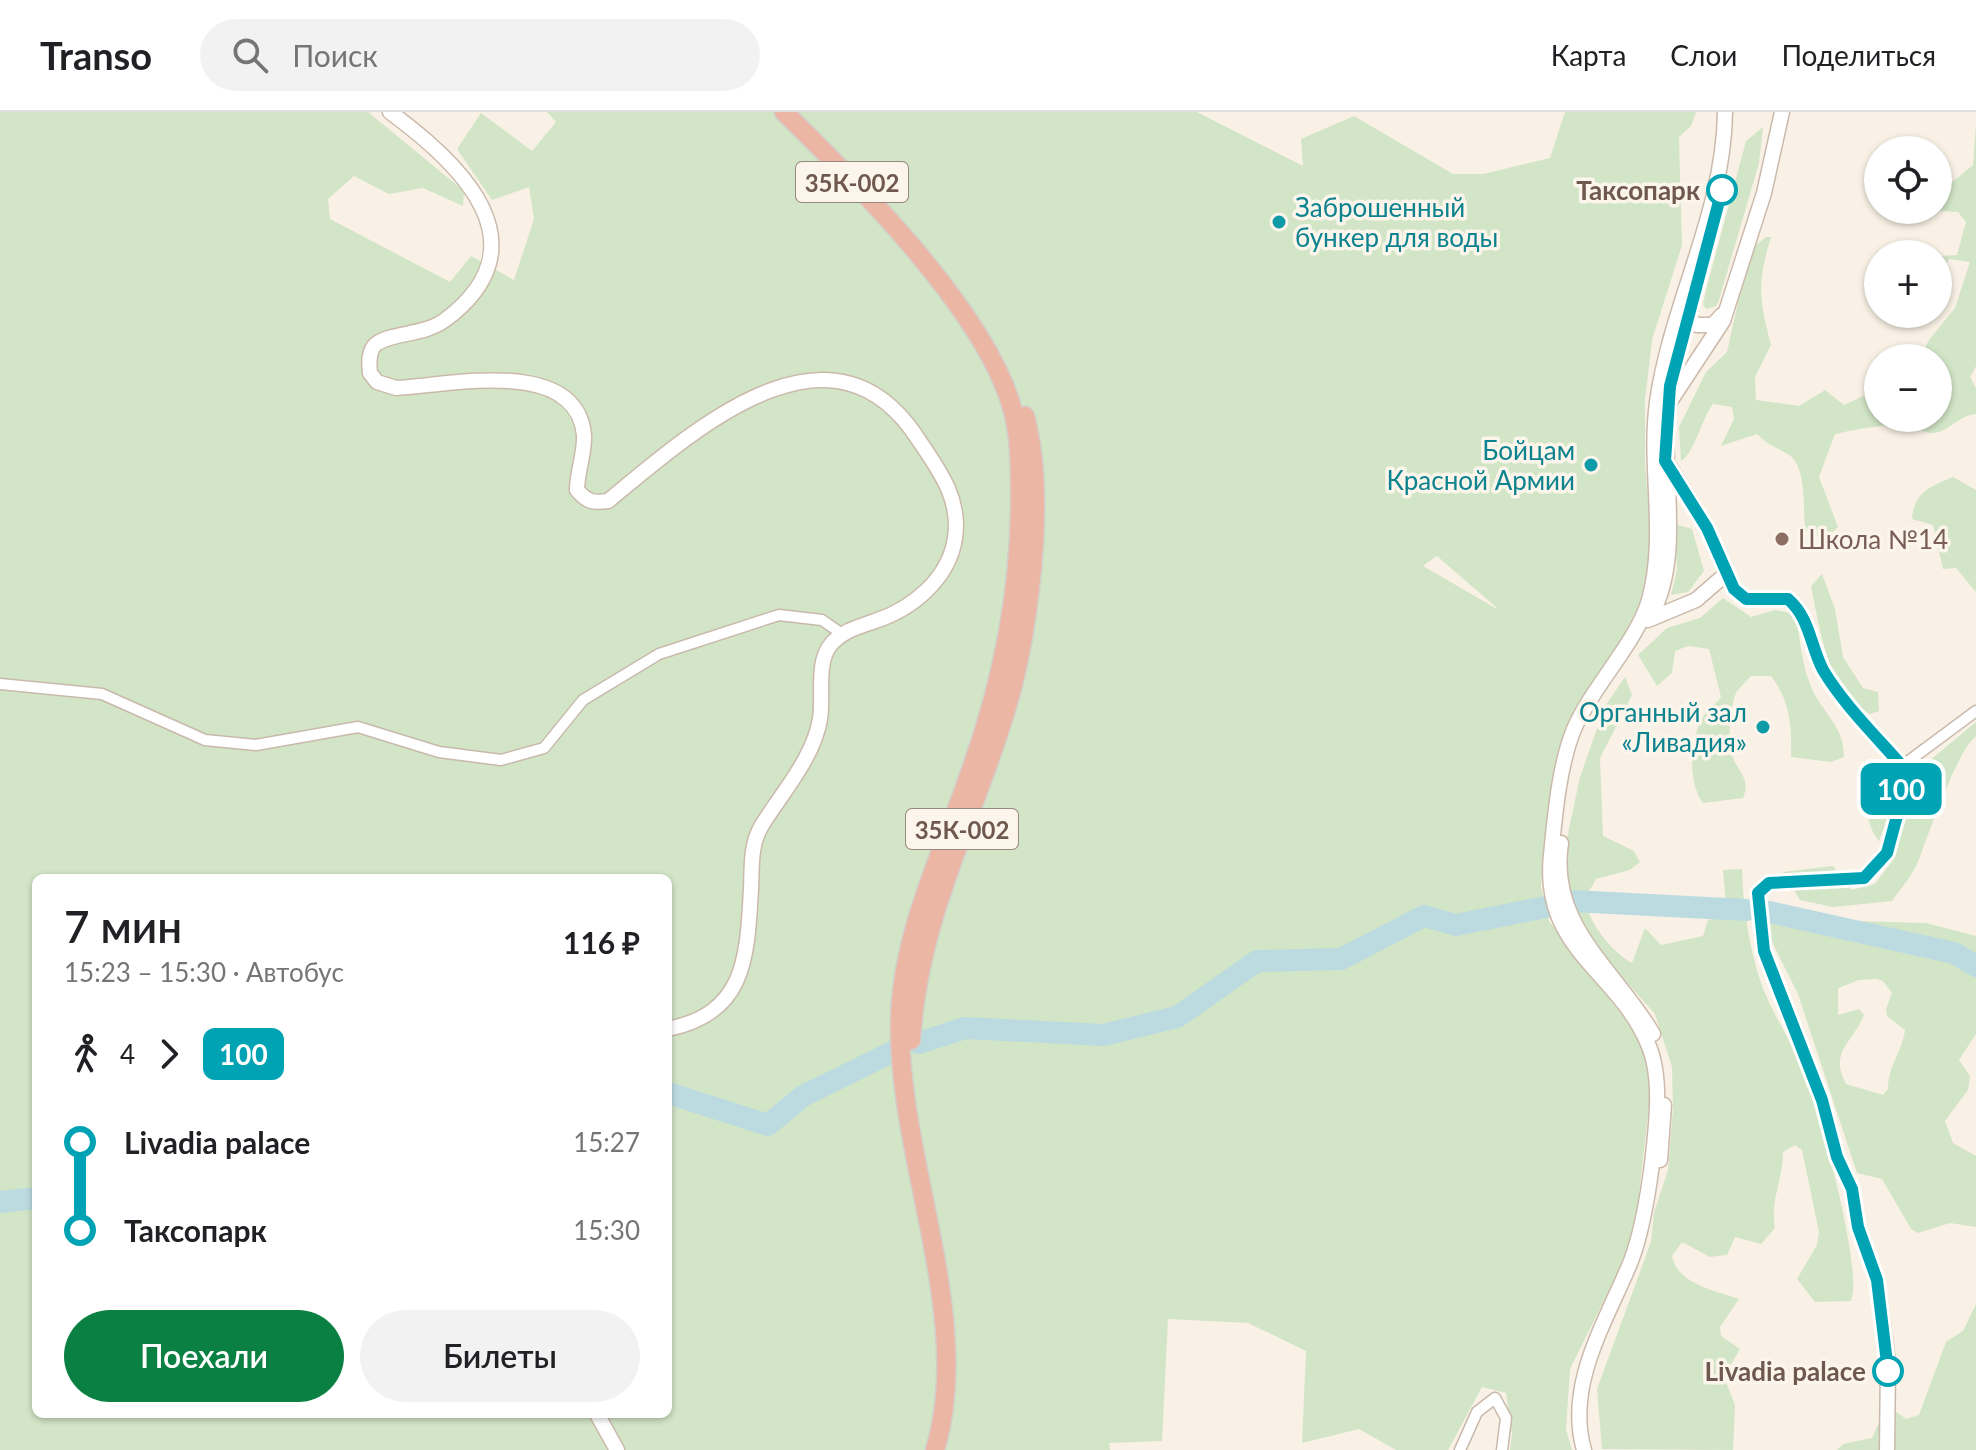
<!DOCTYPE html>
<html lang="ru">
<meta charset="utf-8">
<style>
:root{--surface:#fff;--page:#f2f2f2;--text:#202124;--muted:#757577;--line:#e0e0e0;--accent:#0b8043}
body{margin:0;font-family:Lato,sans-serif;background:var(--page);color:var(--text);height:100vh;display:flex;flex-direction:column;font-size:30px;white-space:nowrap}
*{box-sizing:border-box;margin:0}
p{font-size:26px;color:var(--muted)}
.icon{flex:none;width:44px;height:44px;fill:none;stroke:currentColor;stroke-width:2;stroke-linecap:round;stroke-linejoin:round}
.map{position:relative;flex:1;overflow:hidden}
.side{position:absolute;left:32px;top:762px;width:640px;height:544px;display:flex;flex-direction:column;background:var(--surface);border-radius:12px;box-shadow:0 2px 6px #0004}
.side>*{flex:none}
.badge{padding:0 16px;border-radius:12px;font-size:28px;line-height:52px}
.buttons{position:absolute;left:1864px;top:24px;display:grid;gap:16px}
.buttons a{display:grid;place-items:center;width:88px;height:88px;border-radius:50%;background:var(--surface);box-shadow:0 2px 6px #0004;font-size:40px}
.map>.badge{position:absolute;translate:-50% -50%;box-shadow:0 0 0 4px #fff}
.legs{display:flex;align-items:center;gap:12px;height:88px;padding:0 32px;font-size:26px}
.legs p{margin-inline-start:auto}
.summary{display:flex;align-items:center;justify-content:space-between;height:136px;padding:0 32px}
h1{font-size:44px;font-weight:600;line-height:60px}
.button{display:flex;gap:16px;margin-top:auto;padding:16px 32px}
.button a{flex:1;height:92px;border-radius:48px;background:var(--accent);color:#fff;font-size:32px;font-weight:600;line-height:92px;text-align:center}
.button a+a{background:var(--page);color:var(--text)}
ul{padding:0 32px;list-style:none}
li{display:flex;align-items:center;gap:28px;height:88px;font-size:30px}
li i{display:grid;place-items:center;width:12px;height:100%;margin:0 10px;background:currentColor}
li i::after{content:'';width:20px;height:20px;margin:-10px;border:6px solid;border-radius:50%;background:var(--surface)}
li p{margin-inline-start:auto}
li:first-child i{background:linear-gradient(#0000 50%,currentColor 0)}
li:last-child i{background:linear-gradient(currentColor 50%,#0000 0)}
header{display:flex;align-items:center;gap:48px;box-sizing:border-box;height:112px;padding:0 40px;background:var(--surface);border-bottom:2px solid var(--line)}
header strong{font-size:38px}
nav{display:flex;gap:44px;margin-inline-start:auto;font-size:28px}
.search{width:560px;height:72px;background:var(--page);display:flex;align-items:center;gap:20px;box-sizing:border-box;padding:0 28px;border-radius:44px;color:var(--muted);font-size:30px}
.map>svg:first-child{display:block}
</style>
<header>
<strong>Transo</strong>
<div class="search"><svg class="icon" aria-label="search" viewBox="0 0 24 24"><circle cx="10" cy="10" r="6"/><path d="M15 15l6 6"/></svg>Поиск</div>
<nav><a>Карта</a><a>Слои</a><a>Поделиться</a></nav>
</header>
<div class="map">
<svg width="1976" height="1338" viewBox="0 0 1976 1338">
<rect width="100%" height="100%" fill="#f9f1e5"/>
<path fill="#d2e5c6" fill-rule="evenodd" d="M 0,0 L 368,0 L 464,79 L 463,94 L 423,76 L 389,82 L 354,64 L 328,87 L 330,107 L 450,170 L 471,144 L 514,168 L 534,107 L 529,75 L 492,88 L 457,37 L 481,1 L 532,39 L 556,10 L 547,0 L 1197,0 L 1303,54 L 1301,27 L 1354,4 L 1453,62 L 1483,62 L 1550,46 L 1565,0 L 1696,0 L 1691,14 L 1679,25 L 1682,133 L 1652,228 L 1645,288 L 1645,352 L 1652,431 L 1646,477 L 1629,516 L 1566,615 L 1555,666 L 1541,774 L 1549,809 L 1641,928 L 1651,975 L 1634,1128 L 1570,1257 L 1566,1318 L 1572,1338 L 1510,1338 L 1512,1322 L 1506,1281 L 1482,1275 L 1448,1338 L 1396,1338 L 1359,1317 L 1302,1331 L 1306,1239 L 1248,1211 L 1168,1207 L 1162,1329 L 1109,1331 L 1110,1338 L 0,1338 ZM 1437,444 L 1497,496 L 1497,497 L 1423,454 ZM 36,766 L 668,766 L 668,1302 L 36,1302 Z
M 1976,13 L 1976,254 L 1970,265 L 1976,276 L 1976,302 C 1956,304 1948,322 1931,321 C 1922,320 1914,314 1906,314 C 1881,312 1859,317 1835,322 L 1819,365 L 1838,415 L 1826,426 L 1809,423 L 1805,417 C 1803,398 1807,354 1789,343 C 1775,334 1770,335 1757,322 L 1721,334 L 1734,307 L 1732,295 L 1713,292 C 1702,306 1694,342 1681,349 L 1679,315 L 1706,260 L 1727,240 L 1745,159 L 1755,134 L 1766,125 L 1771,125 C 1757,171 1759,187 1771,233 L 1755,265 L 1756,288 L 1799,294 L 1825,278 L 1844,293 L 1878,277 L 1878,306 L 1938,306 L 1938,246 L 1920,246 L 1929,228 L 1955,196 L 1970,150 L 1949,147 L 1938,169 L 1938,144 L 1957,143 L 1966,110 L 1958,100 L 1926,98 L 1938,98 L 1938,76 L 1944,77 L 1973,53 Z
M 1763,15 L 1759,51 L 1719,188 L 1716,194 L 1706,197 L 1703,192 L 1706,178 L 1746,29 Z
M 1953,365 L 1976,378 L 1976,480 L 1956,456 L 1943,457 L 1933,413 L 1912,407 C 1914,380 1931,374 1953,365 Z
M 1675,412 L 1692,417 L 1704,459 L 1688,480 L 1671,483 L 1677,458 Z
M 1822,462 L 1835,497 L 1843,545 L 1863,576 L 1878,580 L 1879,599 L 1870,602 C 1827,578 1820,518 1811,474 Z
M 1723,486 L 1751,505 L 1775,498 L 1797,502 C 1799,527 1802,554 1812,577 C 1824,603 1844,614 1844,645 L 1831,650 L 1791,645 C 1792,615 1790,588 1771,564 L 1751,564 C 1746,570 1738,576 1735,583 C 1730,598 1727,632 1733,646 C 1739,661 1751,667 1743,686 L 1703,691 C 1688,671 1690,633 1700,610 C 1704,601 1715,593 1721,585 L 1709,537 L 1688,534 L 1675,539 L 1672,561 L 1657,574 L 1638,543 L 1667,516 L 1700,506 Z
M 1625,565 L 1632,583 L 1600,646 L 1603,724 L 1634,739 L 1640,750 L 1630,758 L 1596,767 C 1594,772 1588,779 1587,784 C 1583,807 1614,842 1632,851 L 1645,816 L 1661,833 L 1703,824 L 1708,808 L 1727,803 L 1723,758 L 1742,757 C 1743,795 1749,835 1761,871 C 1771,899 1789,926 1801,953 C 1817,990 1864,1156 1851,1189 L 1815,1190 L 1797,1167 L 1817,1133 L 1819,1120 L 1802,1038 L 1795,1033 L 1783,1040 C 1783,1070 1770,1086 1775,1116 L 1761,1132 L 1735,1125 L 1727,1143 L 1710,1145 L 1682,1130 L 1672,1144 C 1677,1172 1716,1179 1739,1187 L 1720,1215 L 1721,1224 L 1740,1237 L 1724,1265 L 1735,1293 L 1733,1338 L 1602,1337 L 1597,1277 L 1651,1130 L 1654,1101 L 1668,1058 L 1673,997 L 1672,955 L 1655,902 L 1579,816 L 1563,780 L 1564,740 L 1580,665 L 1605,594 Z
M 1976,610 L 1976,624 C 1957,639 1929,721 1919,747 C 1914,762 1901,776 1892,789 L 1833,795 L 1800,788 L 1783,760 L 1833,754 L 1851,778 L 1875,772 L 1893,748 L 1923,654 Z
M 1875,654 L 1894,688 L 1879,729 C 1864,712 1865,680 1867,659 Z
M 1783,807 L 1926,811 L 1976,824 L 1976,922 L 1959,948 L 1970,964 L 1968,978 L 1945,1009 L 1953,1031 L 1976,1044 L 1976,1115 L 1950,1111 L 1918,1121 L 1911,1117 L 1882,1067 L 1857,1061 L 1798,882 L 1767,820 L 1769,811 ZM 1876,867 L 1883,869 L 1892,881 L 1886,897 L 1887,904 L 1905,918 C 1902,940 1888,954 1888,977 L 1883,983 L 1846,972 C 1829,939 1852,932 1864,903 L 1859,897 L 1838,903 L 1838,876 L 1859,868 Z
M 1976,1192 L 1976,1338 L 1837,1338 L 1843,1332 L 1872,1326 L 1887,1293 L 1906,1307 L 1919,1303 L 1946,1230 L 1963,1219 Z"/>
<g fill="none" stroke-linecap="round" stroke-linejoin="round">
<path stroke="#bcdbe0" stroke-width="22" d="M 1572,789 L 1747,798
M 1769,800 L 1954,841 L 1976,854
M 919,931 L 965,916 L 1103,923 L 1177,905 L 1257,849 L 1341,847 L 1424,804 L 1456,813 L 1546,795
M 668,981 L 768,1013 L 803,984 L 892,940
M 0,1090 L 36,1086"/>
<g stroke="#c9b9ad" stroke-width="13">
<path id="street" d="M 0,572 L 102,582 L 205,628 L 256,633 L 358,615 L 439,640 L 501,648 L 544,636 L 583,588 L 659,542 L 779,503 L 822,508 L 842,522
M 1902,654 L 1976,599
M 1460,1338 L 1477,1300 L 1495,1286 L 1506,1306 L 1502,1338"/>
</g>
<g stroke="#cbbaac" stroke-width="17">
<path id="secondary" d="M 390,0 C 461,52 546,133 445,208 C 423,224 392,220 376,232 C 368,239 369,252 370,261 L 377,270 L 396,276 C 446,274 576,243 584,323 C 585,341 577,360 577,378 C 587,390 593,391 608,389 C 692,320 831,193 918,327 C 939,358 961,387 955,426 C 949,467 912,497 875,509 C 859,515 844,518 832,531 C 815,550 824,583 820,607 C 814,645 782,681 762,713 C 750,732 752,756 751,777 C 747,846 746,901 668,917
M 1683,194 L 1686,206 L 1697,213 L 1713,213 L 1722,203
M 1671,288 L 1723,209 L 1764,81 L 1782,0
M 1666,349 L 1707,416 L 1734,477 L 1746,487 L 1788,487 C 1810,507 1810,533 1823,558 C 1844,593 1875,623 1902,654 L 1901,689 L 1887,741 L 1864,766 L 1769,771 L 1758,781 L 1764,839 L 1822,988 L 1837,1045 L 1852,1077 L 1858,1115 L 1877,1168 L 1888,1250 L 1887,1338
M 1651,504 C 1688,435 1654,342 1672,265
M 1648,508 L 1696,488 L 1726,462
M 1561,731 C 1548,814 1616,858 1653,922
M 1660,1048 L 1664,993
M 597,1302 L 617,1338
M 1584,1338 C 1565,1272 1607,1208 1631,1149 C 1642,1120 1648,1083 1652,1052 C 1656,1015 1663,966 1648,932 C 1617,858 1541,838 1551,743 C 1555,703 1559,654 1574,617 C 1592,575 1637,530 1649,488 C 1667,423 1648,356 1657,290 C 1671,191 1724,101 1725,0"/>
</g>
<g stroke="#d4cdca" stroke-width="21">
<path id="highway" d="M 784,0 C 855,69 986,200 1012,296 C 1020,323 1020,353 1020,382 C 1021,478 1003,568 971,658 C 943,740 902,820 900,908 C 897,1046 975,1206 935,1338
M 911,928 C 918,809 970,715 1004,604 C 1022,548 1030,489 1034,431 C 1036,389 1036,345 1025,304"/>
</g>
<use href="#street" stroke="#fff" stroke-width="10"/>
<use href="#secondary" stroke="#fff" stroke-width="14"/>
<use href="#highway" stroke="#ecb6a4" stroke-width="18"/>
</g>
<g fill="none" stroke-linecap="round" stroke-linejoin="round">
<g stroke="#fff" stroke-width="18">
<path id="line-1" d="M 1722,78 L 1670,274 L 1665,349 L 1707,416 L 1734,477 L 1746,487 L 1788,487 C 1810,506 1810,533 1823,558 C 1844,593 1875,623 1902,654 L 1901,689 L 1887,741 L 1864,766 L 1769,771 L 1758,781 L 1764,839 L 1822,988 L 1837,1045 L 1852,1077 L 1858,1115 L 1877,1168 L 1888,1259"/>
</g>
<use href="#line-1" stroke="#00a3b4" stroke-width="12"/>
</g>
<g fill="#fff" stroke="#00a3b4" stroke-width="4">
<circle cx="1722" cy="78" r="14"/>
<circle cx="1888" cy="1259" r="14"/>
</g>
<g fill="#0f9aa8" stroke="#fcf5eb" stroke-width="3">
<circle cx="1279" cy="110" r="8"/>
<circle cx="1591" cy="353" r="8"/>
<circle cx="1763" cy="615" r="8"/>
</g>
<circle fill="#8d6e63" stroke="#fcf5eb" stroke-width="3" cx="1782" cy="427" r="8"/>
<g text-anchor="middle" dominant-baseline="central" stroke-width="7" stroke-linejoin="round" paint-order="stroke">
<g fill="#fcf5eb" stroke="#99887d" stroke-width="2">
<rect x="796" y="50" width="112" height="40" rx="6"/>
<rect x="906" y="697" width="112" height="40" rx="6"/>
</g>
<g font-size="24" font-weight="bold" fill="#6f594e">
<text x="852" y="70">35К-002</text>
<text x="962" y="717">35К-002</text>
</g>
<g font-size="26" font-weight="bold" fill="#6f594e" stroke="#fcf5eb" text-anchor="end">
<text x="1700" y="78">Таксопарк</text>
<text x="1866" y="1259">Livadia palace</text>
</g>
<g font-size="26" fill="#0d838f" stroke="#fcf5eb" text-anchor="end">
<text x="1295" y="95" text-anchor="start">Заброшенный<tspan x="1295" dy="30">бункер для воды</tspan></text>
<text x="1575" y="338">Бойцам<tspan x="1575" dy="30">Красной Армии</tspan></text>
<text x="1747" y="600">Органный зал<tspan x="1747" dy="30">«Ливадия»</tspan></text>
</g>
<g font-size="26" fill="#785e54" stroke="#fcf5eb" text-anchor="start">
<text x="1798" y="427">Школа №14</text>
</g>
</g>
</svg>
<div class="buttons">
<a><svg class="icon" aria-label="locate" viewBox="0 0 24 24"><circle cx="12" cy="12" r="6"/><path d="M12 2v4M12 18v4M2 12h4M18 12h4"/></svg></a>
<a>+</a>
<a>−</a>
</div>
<b class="badge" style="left:1901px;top:677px;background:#00a3b4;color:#fff">100</b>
<section class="side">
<div class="summary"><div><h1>7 мин</h1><p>15:23 – 15:30 · Автобус</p></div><b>116 ₽</b></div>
<div class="legs"><svg class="icon" aria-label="walk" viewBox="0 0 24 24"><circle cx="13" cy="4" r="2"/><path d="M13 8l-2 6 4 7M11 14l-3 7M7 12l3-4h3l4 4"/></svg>4<svg class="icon" aria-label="forward" viewBox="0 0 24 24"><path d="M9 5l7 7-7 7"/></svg><b class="badge" style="background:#00a3b4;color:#fff">100</b></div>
<ul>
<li><i style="color:#00a3b4"></i><b>Livadia palace</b><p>15:27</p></li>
<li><i style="color:#00a3b4"></i><b>Таксопарк</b><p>15:30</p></li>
</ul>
<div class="button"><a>Поехали</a><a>Билеты</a></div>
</section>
</div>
